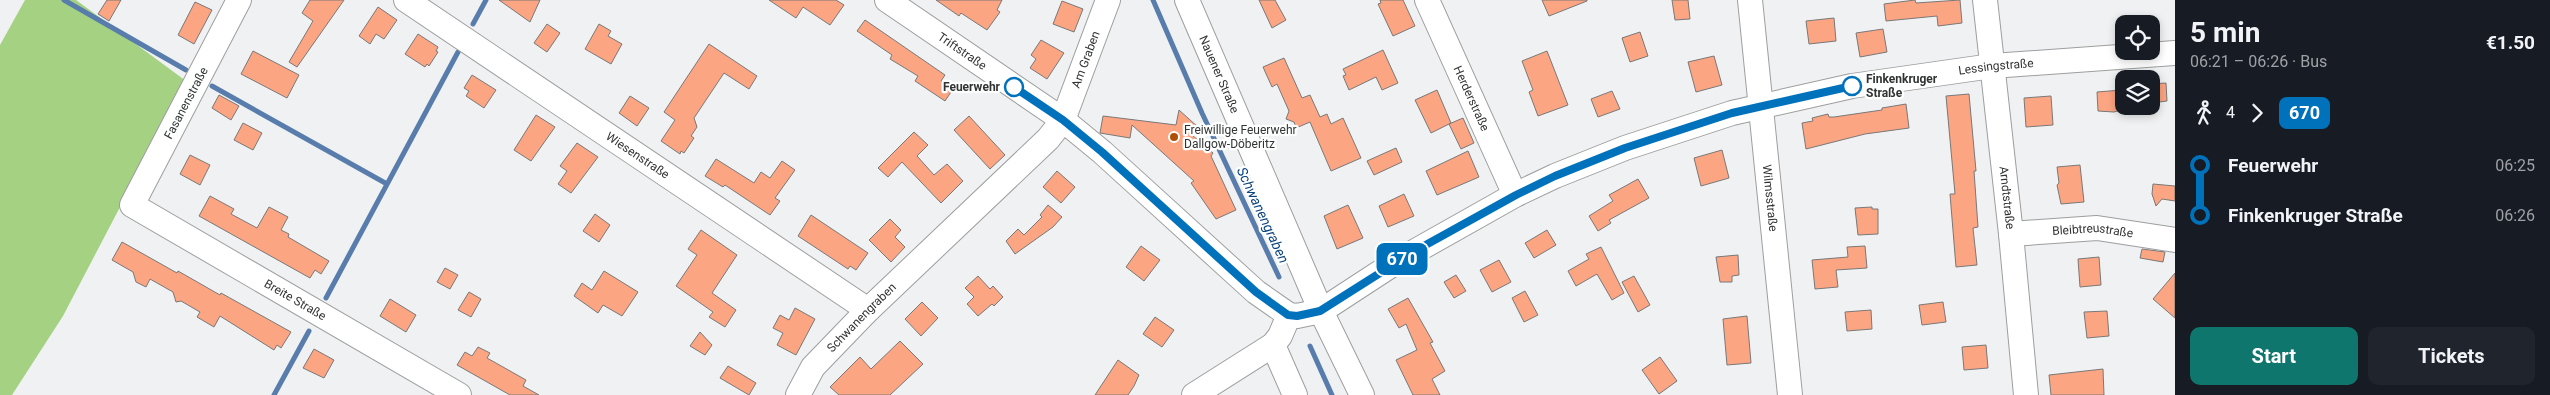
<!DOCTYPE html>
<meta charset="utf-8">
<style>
:root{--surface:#171b24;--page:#20242c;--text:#f1f3f6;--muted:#9ea1a6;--accent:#0f766e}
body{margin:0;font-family:Roboto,sans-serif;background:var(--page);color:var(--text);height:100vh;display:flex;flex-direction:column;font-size:19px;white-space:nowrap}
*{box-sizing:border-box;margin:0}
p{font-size:16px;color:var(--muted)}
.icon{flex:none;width:28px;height:28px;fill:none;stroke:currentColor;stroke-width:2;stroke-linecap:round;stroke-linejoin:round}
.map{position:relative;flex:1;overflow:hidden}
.sheet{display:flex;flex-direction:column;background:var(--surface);width:375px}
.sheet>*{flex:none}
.badge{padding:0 10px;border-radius:8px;font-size:18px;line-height:32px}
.fabs{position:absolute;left:2115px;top:15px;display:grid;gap:10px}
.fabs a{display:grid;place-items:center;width:45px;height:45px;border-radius:10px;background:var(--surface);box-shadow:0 2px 8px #0003;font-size:25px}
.map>.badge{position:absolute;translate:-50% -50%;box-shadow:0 0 0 2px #fff}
.legs{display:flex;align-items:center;gap:8px;height:55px;padding:0 15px;font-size:16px}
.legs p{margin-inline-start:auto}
.summary{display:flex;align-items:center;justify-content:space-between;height:85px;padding:0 15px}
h1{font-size:28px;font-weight:700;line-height:38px}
.button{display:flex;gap:10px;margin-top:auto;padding:10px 15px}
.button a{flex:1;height:58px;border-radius:10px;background:var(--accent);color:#fff;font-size:20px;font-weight:700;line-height:58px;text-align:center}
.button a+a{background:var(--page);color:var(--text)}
ul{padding:0 15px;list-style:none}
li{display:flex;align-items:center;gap:18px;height:50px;font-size:19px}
li i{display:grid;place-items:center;width:8px;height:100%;margin:0 6px;background:currentColor}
li i::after{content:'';width:12px;height:12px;margin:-6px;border:4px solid;border-radius:50%;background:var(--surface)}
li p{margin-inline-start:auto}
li:first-child i{background:linear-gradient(#0000 50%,currentColor 0)}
li:last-child i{background:linear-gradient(currentColor 50%,#0000 0)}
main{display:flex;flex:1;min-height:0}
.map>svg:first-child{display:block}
</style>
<main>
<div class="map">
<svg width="2175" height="395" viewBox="0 0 2175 395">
<rect width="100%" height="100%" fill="#f0f1f2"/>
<path fill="#a5d183" d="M 25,0 L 76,0 L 186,81 L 63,316 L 12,395 L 0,395 L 0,45 Z"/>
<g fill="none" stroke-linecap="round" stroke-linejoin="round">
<path stroke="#587dac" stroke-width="5" d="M 64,0 L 186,70
M 1153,0 L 1202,113 L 1279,277
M 473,24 L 486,0
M 212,86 L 387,184
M 326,298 L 458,52
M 1310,346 L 1332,395
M 274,395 L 309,331"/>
</g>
<path fill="#fca583" stroke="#797878" d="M 107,0 L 121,0 L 109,21 L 98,14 Z
M 310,0 L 344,0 L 297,67 L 289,62 L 313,21 L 302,13 Z
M 499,0 L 540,0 L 530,22 Z
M 769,0 L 836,0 L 844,5 L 830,25 L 803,7 L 796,18 Z
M 936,0 L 1002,0 L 997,10 L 1000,12 L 987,30 L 961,13 L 959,16 Z
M 1259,0 L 1275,0 L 1286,20 L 1272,28 Z
M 1380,0 L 1403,0 L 1415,26 L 1393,36 L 1378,4 L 1381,3 Z
M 1542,0 L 1587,0 L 1587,1 L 1549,16 Z
M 1672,0 L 1688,0 L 1690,19 L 1675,20 Z
M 1915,0 L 1916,3 L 1960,0 L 1962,23 L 1938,26 L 1937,16 L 1886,21 L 1884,4 Z
M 1062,1 L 1083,9 L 1074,32 L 1053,24 Z
M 195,2 L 212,10 L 194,44 L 178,35 Z
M 378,7 L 397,20 L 384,39 L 376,34 L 370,44 L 359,36 Z
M 1834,18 L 1836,41 L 1809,44 L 1806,21 Z
M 865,20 L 945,75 L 941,81 L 953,89 L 945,101 L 915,81 L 918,76 L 890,59 L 892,55 L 857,31 Z
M 547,24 L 560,33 L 547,52 L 534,43 Z
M 599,24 L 611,31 L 608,36 L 622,44 L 611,64 L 585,49 Z
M 1883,29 L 1887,52 L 1860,57 L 1856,33 Z
M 1640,32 L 1648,56 L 1630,62 L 1622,38 Z
M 418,34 L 438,47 L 436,51 L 438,52 L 429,66 L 427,64 L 425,67 L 405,54 Z
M 1041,40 L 1064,53 L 1047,79 L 1030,68 L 1036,59 L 1031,55 Z
M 709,44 L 757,76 L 749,89 L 724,73 L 694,118 L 697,127 L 691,136 L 694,138 L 684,153 L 681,151 L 680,154 L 661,141 L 675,120 L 664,112 Z
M 1383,50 L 1398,83 L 1382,90 L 1376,77 L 1349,90 L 1343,76 L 1346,75 L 1343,69 Z
M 253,51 L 299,75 L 287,98 L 241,74 Z
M 1547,51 L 1568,105 L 1538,116 L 1529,92 L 1533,90 L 1522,61 Z
M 1714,56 L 1722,85 L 1696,92 L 1688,62 Z
M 1284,58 L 1302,98 L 1310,95 L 1320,117 L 1327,114 L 1331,124 L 1343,118 L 1361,158 L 1331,171 L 1310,122 L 1296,128 L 1294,122 L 1286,119 L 1289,111 L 1277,84 L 1272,87 L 1263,67 Z
M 472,75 L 496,90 L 484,108 L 466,96 L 469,91 L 464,88 Z
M 2166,83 L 2167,101 L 2151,103 L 2151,84 Z
M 1437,90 L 1451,123 L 1431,133 L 1415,100 Z
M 2122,90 L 2124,109 L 2114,112 L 2098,111 L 2097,92 Z
M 1612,91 L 1620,109 L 1598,117 L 1591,99 Z
M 1969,94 L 1976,171 L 1974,171 L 1978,227 L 1973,228 L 1977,265 L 1956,267 L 1950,194 L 1955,194 L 1946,96 Z
M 219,95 L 239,106 L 231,120 L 212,108 Z
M 630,96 L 649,108 L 637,126 L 619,113 Z
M 2051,96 L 2053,125 L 2026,127 L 2024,98 Z
M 1906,104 L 1909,128 L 1865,134 L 1806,149 L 1802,123 L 1813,121 L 1812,118 L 1828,114 L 1829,117 L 1834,117 L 1882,110 L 1882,108 Z
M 1179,110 L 1199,128 L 1192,135 L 1213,153 L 1211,156 L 1236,210 L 1216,219 L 1191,183 L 1194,181 L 1132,125 L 1130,138 L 1100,133 L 1103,116 L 1176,125 Z
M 536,115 L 555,127 L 531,161 L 514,150 Z
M 969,116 L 1005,155 L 990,169 L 954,130 Z
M 1463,118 L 1474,143 L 1461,149 L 1449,124 Z
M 243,123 L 262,133 L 253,150 L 234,140 Z
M 914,132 L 928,145 L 917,156 L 934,175 L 947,164 L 963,181 L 941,203 L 902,162 L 888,177 L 878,168 Z
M 577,143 L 598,157 L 571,193 L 558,184 L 567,171 L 560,166 Z
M 1396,148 L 1402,162 L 1374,175 L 1367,161 Z
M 1722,150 L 1729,178 L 1701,186 L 1694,158 Z
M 1468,151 L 1479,177 L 1437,195 L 1426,171 Z
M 190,155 L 210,165 L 200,185 L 180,174 Z
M 716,159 L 754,183 L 761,172 L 770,178 L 782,161 L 795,170 L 775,198 L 780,201 L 770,215 L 725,185 L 723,187 L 705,176 Z
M 2080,165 L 2084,202 L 2061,204 L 2057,185 L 2059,183 L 2057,167 Z
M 1057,171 L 1075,187 L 1061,203 L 1043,187 Z
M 1638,179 L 1649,198 L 1609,220 L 1611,223 L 1598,231 L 1589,216 L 1613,201 L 1609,195 Z
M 2153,184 L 2175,186 L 2175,201 L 2162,199 L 2156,206 L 2152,194 Z
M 1404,194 L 1414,216 L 1388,227 L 1379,206 Z
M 210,196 L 234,209 L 231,214 L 257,228 L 269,207 L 288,217 L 281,230 L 289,234 L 288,237 L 329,261 L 321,274 L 315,270 L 310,278 L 199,216 Z
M 1048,205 L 1062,217 L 1053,227 L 1015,254 L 1006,241 L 1018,229 L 1024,235 L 1042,217 L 1040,215 Z
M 1348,205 L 1363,238 L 1337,249 L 1324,216 Z
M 1872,207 L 1872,209 L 1878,209 L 1878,234 L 1858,235 L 1855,208 Z
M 595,214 L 610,225 L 599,242 L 583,231 Z
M 811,215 L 868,253 L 856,270 L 850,266 L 848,269 L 798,236 Z
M 890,219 L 901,230 L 895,237 L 905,247 L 891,262 L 869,240 Z
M 701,230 L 737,255 L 712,293 L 736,310 L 725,327 L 709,317 L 713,312 L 676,286 L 697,255 L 688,249 Z
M 1547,230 L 1556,245 L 1534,258 L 1525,243 Z
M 122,242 L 177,273 L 178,271 L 220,295 L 221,293 L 291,332 L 281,348 L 277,345 L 274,350 L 220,316 L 214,327 L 197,317 L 200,312 L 181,301 L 176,302 L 173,292 L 150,279 L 146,287 L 136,282 L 133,272 L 112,260 Z
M 1141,246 L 1160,260 L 1144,281 L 1126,267 Z
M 1865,246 L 1867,268 L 1836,270 L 1838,287 L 1815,289 L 1812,260 L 1848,257 L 1847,247 Z
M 1601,247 L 1624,293 L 1612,300 L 1597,274 L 1576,286 L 1568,271 L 1589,259 L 1586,254 Z
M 2142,249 L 2165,252 L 2163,262 L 2140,258 Z
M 1738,255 L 1739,275 L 1732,276 L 1732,282 L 1720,282 L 1716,257 Z
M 2099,257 L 2101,285 L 2080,287 L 2078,259 Z
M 1499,260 L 1511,282 L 1492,292 L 1480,270 Z
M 445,268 L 458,275 L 450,289 L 437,282 Z
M 604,271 L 638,292 L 622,316 L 603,305 L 598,313 L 574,296 L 582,283 L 592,290 Z
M 2175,273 L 2175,318 L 2153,299 Z
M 1456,275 L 1466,291 L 1454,298 L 1444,282 Z
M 978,276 L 990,289 L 993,286 L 1003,297 L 994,306 L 992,304 L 978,316 L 967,304 L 974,297 L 965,288 Z
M 1634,276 L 1650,305 L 1638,312 L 1622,282 Z
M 1525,291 L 1538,315 L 1524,322 L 1512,298 Z
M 469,292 L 481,299 L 471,317 L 458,310 Z
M 1408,298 L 1433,342 L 1430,343 L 1445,371 L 1432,379 L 1440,395 L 1413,395 L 1396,360 L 1417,350 L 1406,324 L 1399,328 L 1388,309 Z
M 390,299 L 416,315 L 406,332 L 380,316 Z
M 922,302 L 938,318 L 921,336 L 905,319 Z
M 1943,302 L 1946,322 L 1922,325 L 1919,305 Z
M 795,308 L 815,319 L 796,355 L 777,345 L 783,333 L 773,328 L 780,315 L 789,320 Z
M 1871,310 L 1872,329 L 1847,331 L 1845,312 Z
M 2107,311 L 2109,336 L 2087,338 L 2084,312 Z
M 1747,316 L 1751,363 L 1727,365 L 1723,319 Z
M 1155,317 L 1174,330 L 1162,347 L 1143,334 Z
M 700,332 L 712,345 L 705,355 L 690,346 Z
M 900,341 L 923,364 L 890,395 L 839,395 L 830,387 L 860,357 L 871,369 Z
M 1986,345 L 1988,368 L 1964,370 L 1962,347 Z
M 478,347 L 490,353 L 487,358 L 526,380 L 523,386 L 539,395 L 510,395 L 457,365 L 465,352 L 472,356 Z
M 314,349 L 334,360 L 324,378 L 303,368 Z
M 1660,357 L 1677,381 L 1659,394 L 1642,370 Z
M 1118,360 L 1139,375 L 1134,386 L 1128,395 L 1095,395 Z
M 728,366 L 756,383 L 749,395 L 720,378 Z
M 2103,369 L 2104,395 L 2051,395 L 2049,375 Z"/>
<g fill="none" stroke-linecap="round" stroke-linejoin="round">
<g stroke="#9d9e9f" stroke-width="26">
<g id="minor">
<path id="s1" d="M 239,0 L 132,205 L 459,395"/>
<path id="s2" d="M 406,0 L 868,310"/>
<path id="s3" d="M 887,0 L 1063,120 L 1102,152 L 1256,292 L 1289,315 L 1297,316 L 1321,311 L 1396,262 L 1515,195 L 1555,176 L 1625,148 L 1732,113 L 1852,86 L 1992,66 L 2175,53"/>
<path id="s4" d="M 1187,0 L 1321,311 L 1362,395"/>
<path id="s5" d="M 1427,0 L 1515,195"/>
<path id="s6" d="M 1750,0 L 1790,395"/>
<path id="s7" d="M 1985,0 L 2011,234 L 2026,395"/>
<path id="s8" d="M 2011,234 L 2097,228 L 2175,240"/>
<path d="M 1273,345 L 1295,395"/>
<path id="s9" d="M 798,395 L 813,367 L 868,310 L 1048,139 L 1063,120 L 1108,0"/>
<path d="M 1194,395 L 1273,345 L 1280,336 L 1289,315"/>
</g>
</g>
<use href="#minor" stroke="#fff" stroke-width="24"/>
</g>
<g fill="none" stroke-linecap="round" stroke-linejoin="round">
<g stroke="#fff" stroke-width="11">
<path id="line-1" d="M 1014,87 L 1063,120 L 1102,152 L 1256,292 L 1288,315 L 1297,316 L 1320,311 L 1413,252 L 1516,195 L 1555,176 L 1625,148 L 1732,113 L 1852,86"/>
</g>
<use href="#line-1" stroke="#0072bc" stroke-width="8"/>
</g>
<g fill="#fff" stroke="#0072bc" stroke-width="2.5">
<circle cx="1852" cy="86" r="9"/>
<circle cx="1014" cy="87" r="9"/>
</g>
<circle fill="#af4f07" stroke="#feffff" stroke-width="2" cx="1174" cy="137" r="5"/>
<g text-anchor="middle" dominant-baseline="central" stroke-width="4.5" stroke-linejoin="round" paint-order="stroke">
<g font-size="12" fill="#323333" stroke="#feffff">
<text stroke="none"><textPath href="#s3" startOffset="91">Triftstraße</textPath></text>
<text stroke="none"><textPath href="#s9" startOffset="448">Am Graben</textPath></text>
<text stroke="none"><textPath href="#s3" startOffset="1271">Lessingstraße</textPath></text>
<text stroke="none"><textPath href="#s4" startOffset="81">Nauener Straße</textPath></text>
<text stroke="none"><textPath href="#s5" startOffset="108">Herderstraße</textPath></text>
<text transform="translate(186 103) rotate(-62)">Fasanenstraße</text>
<text stroke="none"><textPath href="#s2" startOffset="279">Wiesenstraße</textPath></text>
<text stroke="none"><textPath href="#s7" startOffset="199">Arndtstraße</textPath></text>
<text stroke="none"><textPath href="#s6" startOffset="199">Wilmsstraße</textPath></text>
<text stroke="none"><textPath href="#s8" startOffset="82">Bleibtreustraße</textPath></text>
<text stroke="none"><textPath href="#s1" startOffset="420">Breite Straße</textPath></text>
<text stroke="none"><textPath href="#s9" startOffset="101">Schwanengraben</textPath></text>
</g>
<g font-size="12" font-weight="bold" fill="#323333" stroke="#feffff" text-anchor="start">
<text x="1866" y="79">Finkenkruger<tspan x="1866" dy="14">Straße</tspan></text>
<text x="1000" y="87" text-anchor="end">Feuerwehr</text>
</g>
<g font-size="12" fill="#323333" stroke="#feffff" text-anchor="start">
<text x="1184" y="130">Freiwillige Feuerwehr<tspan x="1184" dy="14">Dallgow-Döberitz</tspan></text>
</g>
<g font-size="14" font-style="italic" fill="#0c437f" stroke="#feffff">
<text transform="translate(1263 215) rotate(65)">Schwanengraben</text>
</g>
</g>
</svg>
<div class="fabs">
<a><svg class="icon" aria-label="locate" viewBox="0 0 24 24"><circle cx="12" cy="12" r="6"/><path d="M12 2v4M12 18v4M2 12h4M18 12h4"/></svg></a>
<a><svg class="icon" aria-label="layers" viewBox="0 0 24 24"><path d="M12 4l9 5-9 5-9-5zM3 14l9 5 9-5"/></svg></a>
</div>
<b class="badge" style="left:1402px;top:259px;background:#0072bc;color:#fff">670</b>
</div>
<section class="sheet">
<div class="summary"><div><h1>5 min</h1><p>06:21 – 06:26 · Bus</p></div><b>€1.50</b></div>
<div class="legs"><svg class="icon" aria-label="walk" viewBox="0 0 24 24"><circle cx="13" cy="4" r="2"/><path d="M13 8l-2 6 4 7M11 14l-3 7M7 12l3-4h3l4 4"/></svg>4<svg class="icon" aria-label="forward" viewBox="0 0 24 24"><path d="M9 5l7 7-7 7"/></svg><b class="badge" style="background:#0072bc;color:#fff">670</b></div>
<ul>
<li><i style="color:#0072bc"></i><b>Feuerwehr</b><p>06:25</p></li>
<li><i style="color:#0072bc"></i><b>Finkenkruger Straße</b><p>06:26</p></li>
</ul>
<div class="button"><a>Start</a><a>Tickets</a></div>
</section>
</main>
